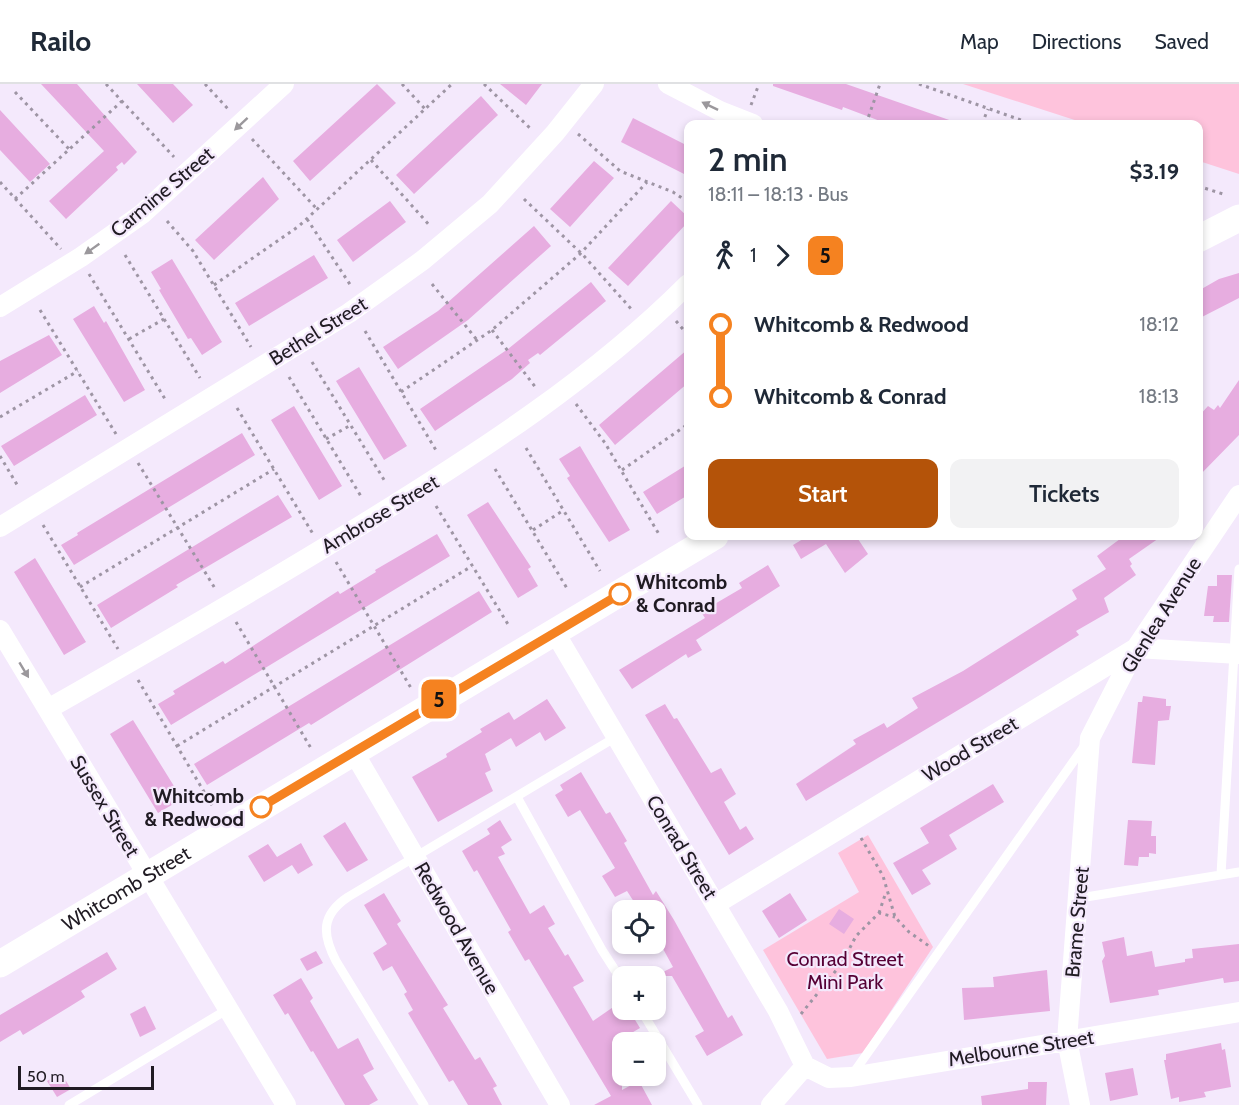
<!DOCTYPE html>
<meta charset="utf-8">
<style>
:root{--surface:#fff;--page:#f2f2f3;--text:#1f2937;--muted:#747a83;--line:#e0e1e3;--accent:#b45309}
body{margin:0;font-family:Cabin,sans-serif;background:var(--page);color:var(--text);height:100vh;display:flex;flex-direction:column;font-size:22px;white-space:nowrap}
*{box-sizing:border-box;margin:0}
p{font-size:20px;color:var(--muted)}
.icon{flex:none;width:33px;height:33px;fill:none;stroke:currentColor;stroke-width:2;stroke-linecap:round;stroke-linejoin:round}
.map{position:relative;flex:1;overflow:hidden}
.drawer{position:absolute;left:684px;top:36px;width:519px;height:420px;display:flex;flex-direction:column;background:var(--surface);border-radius:12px;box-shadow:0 3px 9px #0003}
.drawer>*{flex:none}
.badge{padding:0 12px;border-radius:9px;font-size:21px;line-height:39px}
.tools{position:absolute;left:612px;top:816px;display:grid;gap:12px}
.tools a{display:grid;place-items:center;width:54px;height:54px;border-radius:12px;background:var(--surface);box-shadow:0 3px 9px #0003;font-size:30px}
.scale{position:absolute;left:18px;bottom:15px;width:136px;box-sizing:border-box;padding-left:6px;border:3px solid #201b23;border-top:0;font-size:16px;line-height:21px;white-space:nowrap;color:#201b23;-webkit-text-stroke:4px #f4e9fc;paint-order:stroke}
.map>.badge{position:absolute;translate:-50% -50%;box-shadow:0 0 0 3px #fff}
.legs{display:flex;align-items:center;gap:9px;height:66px;padding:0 24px;font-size:20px}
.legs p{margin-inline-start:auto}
.headline{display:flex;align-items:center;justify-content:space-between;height:102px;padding:0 24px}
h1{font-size:33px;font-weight:600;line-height:45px}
.cta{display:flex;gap:12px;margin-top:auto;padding:12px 24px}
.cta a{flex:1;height:69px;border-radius:12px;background:var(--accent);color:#fff;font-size:24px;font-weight:600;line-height:69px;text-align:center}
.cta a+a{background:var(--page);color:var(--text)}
ul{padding:0 24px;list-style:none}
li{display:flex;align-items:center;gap:21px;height:72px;font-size:22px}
li i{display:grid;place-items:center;width:9px;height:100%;margin:0 8px;background:currentColor}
li i::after{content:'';width:15px;height:15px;margin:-8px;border:4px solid;border-radius:50%;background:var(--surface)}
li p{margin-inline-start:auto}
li:first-child i{background:linear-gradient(#0000 50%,currentColor 0)}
li:last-child i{background:linear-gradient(currentColor 50%,#0000 0)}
header{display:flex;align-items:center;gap:36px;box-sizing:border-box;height:84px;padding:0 30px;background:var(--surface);border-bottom:2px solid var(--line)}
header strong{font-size:28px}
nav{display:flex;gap:33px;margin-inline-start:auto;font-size:21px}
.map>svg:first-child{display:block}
</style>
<header>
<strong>Railo</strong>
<nav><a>Map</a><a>Directions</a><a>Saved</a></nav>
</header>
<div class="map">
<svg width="1239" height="1021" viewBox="0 0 1239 1021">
<rect width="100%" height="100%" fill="#f4e9fc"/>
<path fill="#fec3dc" d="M 963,0 L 1239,0 L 1239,90 L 1199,77 L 1198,40 L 1087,40 Z
M 868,751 L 933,863 L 863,969 L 827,975 L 763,866 L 859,808 L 838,769 Z"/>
<path fill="#e7ade0" d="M 41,0 L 77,0 L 137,68 L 124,81 L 122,78 L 116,83 L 118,86 L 66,135 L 49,117 L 104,67 Z
M 137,0 L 173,0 L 193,21 L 173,39 Z
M 377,0 L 396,19 L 310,97 L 293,77 Z
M 500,0 L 542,0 L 526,21 Z
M 773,0 L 846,0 L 955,38 L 955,40 L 878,40 L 880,37 L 843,23 L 842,26 L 773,2 Z
M 481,12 L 498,31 L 414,110 L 396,91 Z
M 0,26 L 50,80 L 30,98 L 0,66 Z
M 633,34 L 688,62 L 688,92 L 621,58 Z
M 594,77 L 614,94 L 570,143 L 550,125 Z
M 263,93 L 279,115 L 214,176 L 195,156 Z
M 390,117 L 406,138 L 353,178 L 337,156 Z
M 671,117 L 688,133 L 688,138 L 628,202 L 608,184 Z
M 534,142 L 551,162 L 468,236 L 398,285 L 383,263 L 438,227 Z
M 314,171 L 328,194 L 249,242 L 235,219 Z
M 172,175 L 222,258 L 202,271 L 191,254 L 188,255 L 159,206 L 161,205 L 151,188 Z
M 1239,189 L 1239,214 L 1198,235 L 1198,207 L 1219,195 Z
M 591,198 L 606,217 L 540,271 L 538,269 L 528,276 L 530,279 L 512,295 L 435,347 L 420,325 L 508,265 Z
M 94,222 L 104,239 L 106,237 L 145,306 L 124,318 L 73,235 Z
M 49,251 L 62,271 L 0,309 L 0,277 Z
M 688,265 L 688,299 L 615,361 L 599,341 Z
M 359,283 L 407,362 L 384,376 L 336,297 Z
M 1239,296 L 1239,351 L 1198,393 L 1198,333 L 1208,322 L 1214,326 L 1218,321 L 1220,324 Z
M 85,311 L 97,331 L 14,382 L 1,362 Z
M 294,322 L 342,402 L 319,416 L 271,336 Z
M 242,349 L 255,371 L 74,481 L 61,461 L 78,451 L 77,449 Z
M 580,362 L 630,446 L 609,458 L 567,394 L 570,392 L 559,375 Z
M 688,380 L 688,411 L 657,430 L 643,408 Z
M 278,411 L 292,433 L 176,501 L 178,503 L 111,544 L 97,521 Z
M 488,418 L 531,483 L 528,485 L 538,502 L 518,514 L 467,431 Z
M 437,450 L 450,472 L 171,641 L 158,620 L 175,610 L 173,607 L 223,577 L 225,580 L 338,507 L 340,510 L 376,488 L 375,486 Z
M 808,452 L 856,452 L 868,470 L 845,489 L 826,460 L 801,475 L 793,461 Z
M 1124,452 L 1162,452 L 1129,475 L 1132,480 L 1130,482 L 1136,491 L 1104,514 L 1109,528 L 1076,547 L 1079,551 L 980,613 L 806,717 L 796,700 L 856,660 L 853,656 L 884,639 L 887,644 L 918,624 L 912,614 L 963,587 L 1077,515 L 1072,506 L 1106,485 L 1097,472 Z
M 35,474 L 86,558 L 64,571 L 14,488 Z
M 768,481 L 780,502 L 696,556 L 702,566 L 688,574 L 686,570 L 632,605 L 619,586 L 705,534 L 701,528 L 742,504 L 739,499 Z
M 1217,491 L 1232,491 L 1229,538 L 1213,538 L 1214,532 L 1204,532 L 1208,502 L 1217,502 Z
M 479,507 L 492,528 L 311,641 L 309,639 L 207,701 L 194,680 Z
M 1143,612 L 1166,615 L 1166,622 L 1171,622 L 1169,636 L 1158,637 L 1155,681 L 1132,679 L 1138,618 L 1142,618 Z
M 547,615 L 566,644 L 545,657 L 540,648 L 516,663 L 511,654 L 485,670 L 491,686 L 485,689 L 493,707 L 438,738 L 412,693 L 447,673 L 446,670 L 482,648 L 480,645 L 509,628 L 514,636 Z
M 665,620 L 674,635 L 677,634 L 711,689 L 721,684 L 736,710 L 724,718 L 740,746 L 746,742 L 754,755 L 729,771 L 645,631 Z
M 133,636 L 182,715 L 158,729 L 110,650 Z
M 581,688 L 606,730 L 610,728 L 627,757 L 624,759 L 653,811 L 656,807 L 674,836 L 728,934 L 732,931 L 743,951 L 707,972 L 695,952 L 704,947 L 672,892 L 655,892 L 673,883 L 656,852 L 656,826 L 627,826 L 636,821 L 627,807 L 615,813 L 602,792 L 615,784 L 580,726 L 568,733 L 555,711 L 563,706 L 560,701 Z
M 993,700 L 1004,718 L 949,751 L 957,765 L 922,786 L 931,800 L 912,811 L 893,779 L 929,759 L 920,744 Z
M 500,736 L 512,756 L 501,763 L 505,770 L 498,773 L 530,830 L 544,821 L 555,840 L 548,844 L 565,872 L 568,870 L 584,897 L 573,903 L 593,937 L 622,917 L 622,926 L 629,926 L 640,944 L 628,951 L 632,958 L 622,958 L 622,1006 L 639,997 L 652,1021 L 594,1021 L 611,1012 L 529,875 L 525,877 L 508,848 L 511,846 L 477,786 L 474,788 L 462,767 L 490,750 L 487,745 Z
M 1128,736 L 1152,737 L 1151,752 L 1156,752 L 1156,770 L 1149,769 L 1149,773 L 1139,773 L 1138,782 L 1124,781 Z
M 345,738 L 368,776 L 347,788 L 323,752 Z
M 301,759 L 313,781 L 298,790 L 292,781 L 264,798 L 248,772 L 268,760 L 277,773 Z
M 384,809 L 401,837 L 397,840 L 448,921 L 443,924 L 475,976 L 480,973 L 497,1002 L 493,1004 L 502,1021 L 468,1021 L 453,996 L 449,998 L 408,929 L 413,926 L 404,910 L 407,908 L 392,882 L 383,887 L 373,869 L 387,860 L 364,821 Z
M 790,809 L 807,836 L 779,854 L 762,827 Z
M 839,825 L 854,835 L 844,850 L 829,840 Z
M 1124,853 L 1127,872 L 1152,867 L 1155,883 L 1185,878 L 1185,875 L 1193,874 L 1192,865 L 1239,860 L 1239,897 L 1224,899 L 1223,894 L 1158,906 L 1159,911 L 1110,919 L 1102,877 L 1105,872 L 1102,858 Z
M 316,867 L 323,879 L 307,887 L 300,875 Z
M 107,868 L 117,885 L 81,907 L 85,913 L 69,923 L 23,951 L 20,946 L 0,958 L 0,931 Z
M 1047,886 L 1050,927 L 964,936 L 962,904 L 994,903 L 993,893 Z
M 301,894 L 313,914 L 310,917 L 338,965 L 358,954 L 374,985 L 363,991 L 378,1016 L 369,1021 L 345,1021 L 313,967 L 311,968 L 288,929 L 285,931 L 273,911 Z
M 145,922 L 156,945 L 140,953 L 130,930 Z
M 1221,959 L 1222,966 L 1225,965 L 1231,1003 L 1204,1008 L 1206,1013 L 1179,1018 L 1179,1013 L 1171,1015 L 1164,976 L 1166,976 L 1166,970 Z
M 1133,984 L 1138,1011 L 1110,1017 L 1105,989 Z
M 61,989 L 71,1005 L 57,1013 L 47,997 Z
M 1028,998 L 1047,998 L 1046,1021 L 982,1021 L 981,1012 L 1028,1005 Z"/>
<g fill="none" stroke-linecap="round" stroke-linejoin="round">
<path stroke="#9e95a4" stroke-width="3" stroke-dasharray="3 4.5" stroke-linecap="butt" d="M 106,0 L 174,73
M 205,0 L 228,25
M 402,0 L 425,25
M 484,0 L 532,46
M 919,0 L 1032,40
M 15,8 L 69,65
M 751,21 L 759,0
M 866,40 L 880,0
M 982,40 L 988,25
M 578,50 L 620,87 L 673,108 L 688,118
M 252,55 L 317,125
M 371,76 L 431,143
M 0,98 L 61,165
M 1198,102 L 1223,110
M 15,115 L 122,17
M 524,115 L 583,171 L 633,227
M 307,135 L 351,202
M 167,137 L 193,167 L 251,263
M 125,171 L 200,294
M 89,190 L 165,315
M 432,200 L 477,256
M 214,201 L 299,142 L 452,0
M 40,226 L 116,350
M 676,237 L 688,251
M 492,246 L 536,304
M 365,247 L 437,368
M 129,255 L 164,235
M 312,278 L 386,399
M 289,293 L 362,414
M 401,308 L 492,246 L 580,170 L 647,98
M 576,320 L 605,359 L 660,452
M 237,324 L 313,450
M 0,333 L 78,287
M 326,355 L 351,341
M 526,364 L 600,487
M 0,372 L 19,404
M 138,379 L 216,506
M 495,385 L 568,506
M 622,386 L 688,340
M 436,422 L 509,542
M 43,441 L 118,565
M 533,446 L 564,426
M 336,478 L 411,604
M 80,503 L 274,385
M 236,538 L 312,666
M 138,596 L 213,723
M 177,662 L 472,482
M 861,754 L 883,792 L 895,833 L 909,848 L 929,862
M 879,829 L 886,808
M 801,930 L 842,879 L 856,852 L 879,829 L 895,833"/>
<path stroke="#fff" stroke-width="9" d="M 517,713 L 602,866 L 622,897
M 1221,790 L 1239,485
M 1080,814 L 1239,788
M 641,926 L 698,1021
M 852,991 L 1085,661
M 69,1021 L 228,925
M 424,1021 L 336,877 C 322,850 321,831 348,813 L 616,653"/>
<path stroke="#fff" stroke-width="20" d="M 668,0 L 720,27 L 753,40
M 0,223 L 81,173 L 142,130 L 284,0
M 0,443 L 349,229 L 423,176 L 490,120 L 555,49 L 594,0
M 0,546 L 286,1021
M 554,547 L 778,927 L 805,982
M 48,625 C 155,564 263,502 368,437 C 481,367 594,294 688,200
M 353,667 L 560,1021
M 716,820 L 1136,564 L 1239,570
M 805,982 L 829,994 L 851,993 L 1239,928
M 771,1021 L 805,982
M 1080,1021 L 1067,956 L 1090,654 L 1136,564 L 1239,411"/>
<g stroke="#fff" stroke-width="27">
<path d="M 1198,155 L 1239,134"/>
<path id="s1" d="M 0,880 L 715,452"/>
</g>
</g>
<defs><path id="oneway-solid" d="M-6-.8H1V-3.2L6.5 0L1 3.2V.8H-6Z" transform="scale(1.5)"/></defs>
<g fill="#9b989c">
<use href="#oneway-solid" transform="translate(710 22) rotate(-154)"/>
<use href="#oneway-solid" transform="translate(241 40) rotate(137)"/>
<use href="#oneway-solid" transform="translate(92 165) rotate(145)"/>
<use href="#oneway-solid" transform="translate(24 586) rotate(59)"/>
</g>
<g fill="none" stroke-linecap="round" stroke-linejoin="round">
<g stroke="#fff" stroke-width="14">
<path id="line-1" d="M 261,723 L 620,510"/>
</g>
<use href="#line-1" stroke="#f58220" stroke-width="9"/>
</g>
<g fill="#fff" stroke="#f58220" stroke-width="3">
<circle cx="620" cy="510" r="10"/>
<circle cx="261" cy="723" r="10"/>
</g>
<g text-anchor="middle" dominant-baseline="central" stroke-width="4.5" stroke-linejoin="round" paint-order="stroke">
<g font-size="20" fill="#201b23" stroke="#f4e9fc">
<text transform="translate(162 108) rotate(-40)">Carmine Street</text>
<text transform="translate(318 247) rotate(-32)">Bethel Street</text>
<text transform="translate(380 430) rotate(-31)">Ambrose Street</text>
<text transform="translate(1161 531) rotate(-58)">Glenlea Avenue</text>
<text transform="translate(970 665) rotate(-31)">Wood Street</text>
<text transform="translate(105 722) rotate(59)">Sussex Street</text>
<text transform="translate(682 763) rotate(59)">Conrad Street</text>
<text stroke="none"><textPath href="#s1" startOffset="147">Whitcomb Street</textPath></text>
<text transform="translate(1077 838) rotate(-85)">Brame Street</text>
<text transform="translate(457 844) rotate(60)">Redwood Avenue</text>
<text transform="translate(1021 964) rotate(-9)">Melbourne Street</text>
</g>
<g font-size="20" font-weight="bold" fill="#201b23" stroke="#f4e9fc" text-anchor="start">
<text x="636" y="498">Whitcomb<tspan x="636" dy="23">&amp; Conrad</tspan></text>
<text x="244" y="712" text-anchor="end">Whitcomb<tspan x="244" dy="23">&amp; Redwood</tspan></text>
</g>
<g font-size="20" fill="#560035" stroke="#f4e9fc">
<text x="845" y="875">Conrad Street<tspan x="845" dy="23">Mini Park</tspan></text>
</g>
</g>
</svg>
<div class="tools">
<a><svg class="icon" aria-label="locate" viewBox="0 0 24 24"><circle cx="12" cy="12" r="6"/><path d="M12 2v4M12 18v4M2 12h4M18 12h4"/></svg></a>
<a>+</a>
<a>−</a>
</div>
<div class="scale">50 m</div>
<b class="badge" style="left:439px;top:615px;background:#f58220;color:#111">5</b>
<section class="drawer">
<div class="headline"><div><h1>2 min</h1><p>18:11 – 18:13 · Bus</p></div><b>$3.19</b></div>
<div class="legs"><svg class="icon" aria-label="walk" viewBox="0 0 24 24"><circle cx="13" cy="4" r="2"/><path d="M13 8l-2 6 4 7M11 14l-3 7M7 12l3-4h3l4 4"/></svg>1<svg class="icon" aria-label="forward" viewBox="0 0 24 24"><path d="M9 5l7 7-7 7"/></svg><b class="badge" style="background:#f58220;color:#111">5</b></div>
<ul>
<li><i style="color:#f58220"></i><b>Whitcomb &amp; Redwood</b><p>18:12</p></li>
<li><i style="color:#f58220"></i><b>Whitcomb &amp; Conrad</b><p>18:13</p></li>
</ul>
<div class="cta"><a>Start</a><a>Tickets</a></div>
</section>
</div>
